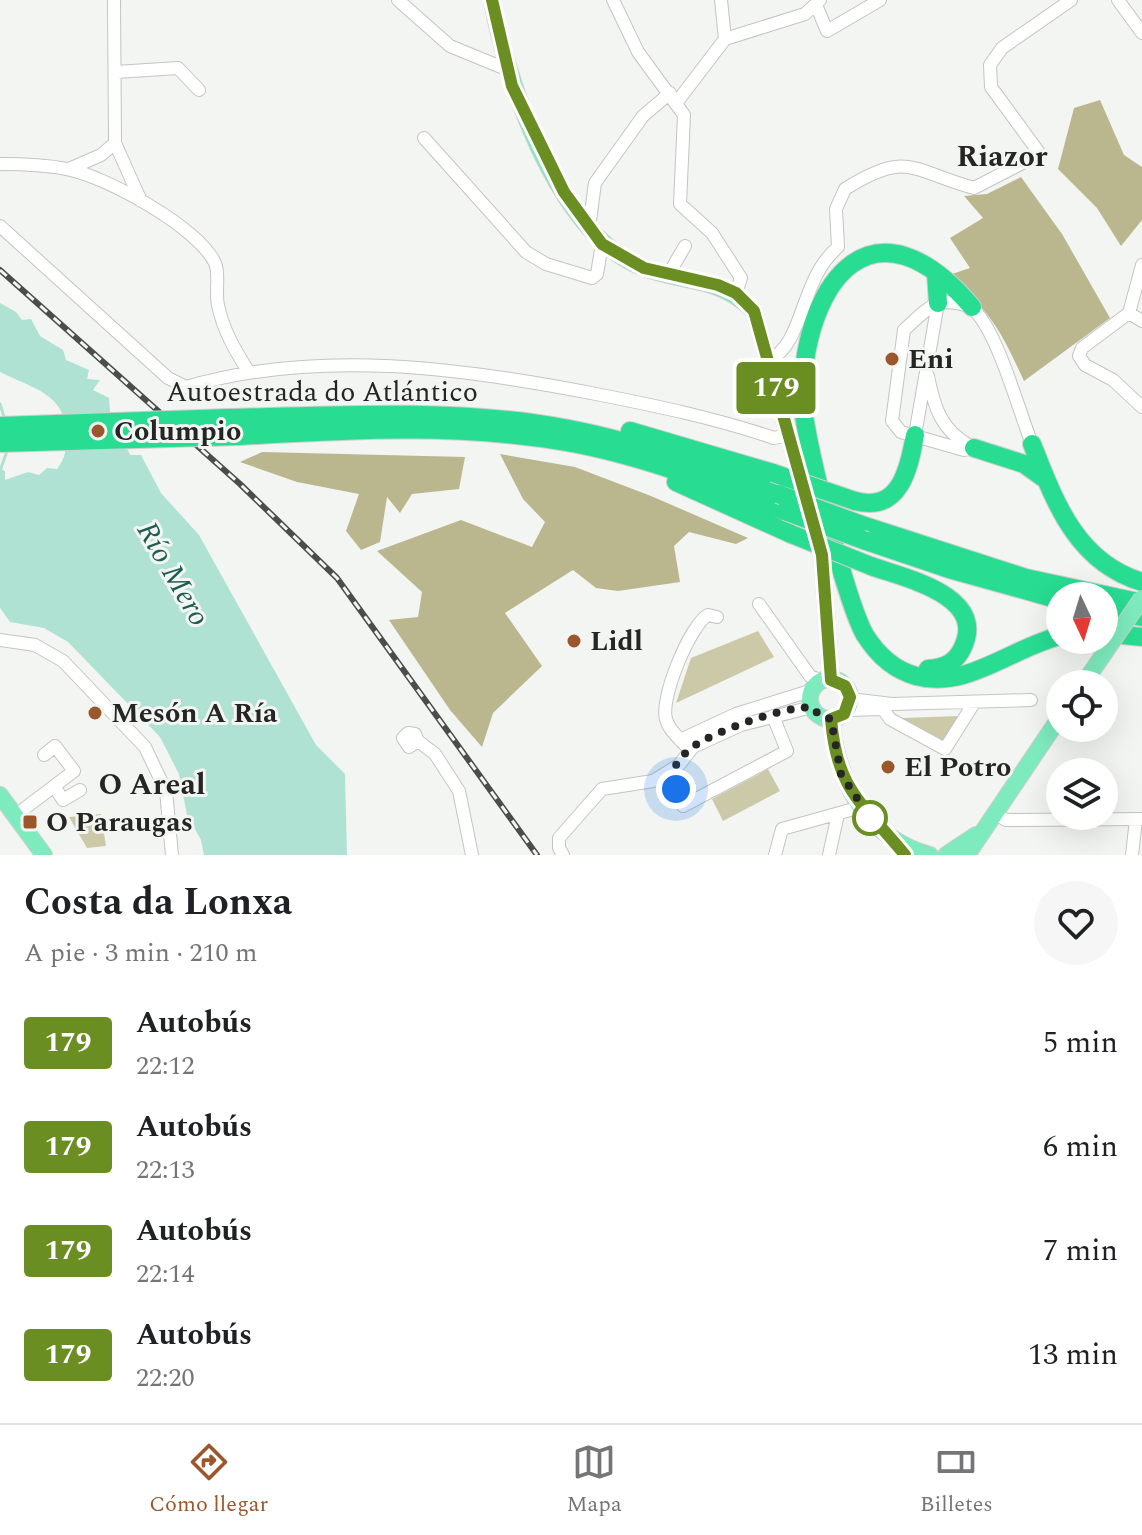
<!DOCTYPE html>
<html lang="es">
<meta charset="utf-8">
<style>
:root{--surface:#fff;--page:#f6f6f6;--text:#202124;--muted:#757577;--line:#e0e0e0;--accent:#9c562b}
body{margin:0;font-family:Spectral,serif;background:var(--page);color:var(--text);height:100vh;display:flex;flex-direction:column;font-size:30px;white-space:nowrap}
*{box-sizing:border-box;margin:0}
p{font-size:26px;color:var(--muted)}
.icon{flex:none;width:44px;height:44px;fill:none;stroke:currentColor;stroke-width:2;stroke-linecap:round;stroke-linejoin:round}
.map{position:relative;height:855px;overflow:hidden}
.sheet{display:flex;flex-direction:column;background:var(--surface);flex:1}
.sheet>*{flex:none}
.badge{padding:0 16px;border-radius:6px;font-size:28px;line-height:52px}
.needle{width:52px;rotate:176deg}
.tools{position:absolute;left:1046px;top:582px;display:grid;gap:16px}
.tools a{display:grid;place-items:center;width:72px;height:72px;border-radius:50%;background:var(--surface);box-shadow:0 8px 32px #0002;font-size:40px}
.you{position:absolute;width:40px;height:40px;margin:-20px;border:6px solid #fff;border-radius:50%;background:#1a73e8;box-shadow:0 0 0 12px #1a73e833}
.map>.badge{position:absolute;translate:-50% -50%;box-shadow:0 0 0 4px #fff}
.round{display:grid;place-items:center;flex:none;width:84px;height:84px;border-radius:42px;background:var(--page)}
.headline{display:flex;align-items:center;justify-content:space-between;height:136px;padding:0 24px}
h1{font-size:38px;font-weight:700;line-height:60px}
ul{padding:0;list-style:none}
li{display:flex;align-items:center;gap:24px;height:104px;padding:0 24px}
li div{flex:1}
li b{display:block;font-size:30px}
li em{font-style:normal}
li .badge{min-width:88px;font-weight:700;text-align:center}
.tabs{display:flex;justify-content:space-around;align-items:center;height:112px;border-top:2px solid var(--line);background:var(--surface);font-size:22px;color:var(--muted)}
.tabs a{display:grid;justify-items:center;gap:4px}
.tabs .active{color:var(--accent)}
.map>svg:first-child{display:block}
</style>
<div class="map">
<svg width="1142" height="855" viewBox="0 0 1142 855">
<rect width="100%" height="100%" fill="#f3f5f2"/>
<path fill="#cbc9a7" d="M 758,631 L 774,657 L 676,703 L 691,658 Z
M 960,716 L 944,744 L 902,718 Z
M 768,769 L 780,791 L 723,821 L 712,799 Z
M 101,814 L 106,846 L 87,848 L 69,817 Z"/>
<path fill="#bab78f" d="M 1100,100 L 1124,155 L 1142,167 L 1142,220 L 1121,246 L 1097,208 L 1058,169 L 1074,108 Z
M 1021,177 L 1062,234 L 1110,318 L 1024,381 C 1002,333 990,308 946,276 L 970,268 L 950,238 L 983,218 L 964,196 L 987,194 Z
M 262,452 L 465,457 L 459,489 L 412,494 L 400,513 L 387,497 L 380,542 L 361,550 L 346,531 L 359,494 L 297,482 L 240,462 Z
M 500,454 L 575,467 L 651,496 L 748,538 L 736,544 L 689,532 L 674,546 L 680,582 L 618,591 L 596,588 L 573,570 L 505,613 L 542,666 L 493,713 L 482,747 L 450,710 L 389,620 L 418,617 L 422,592 L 377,551 L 461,520 L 532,547 L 545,522 L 523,499 Z"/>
<path fill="#b0e2d4" d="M 0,303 L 16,312 L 22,320 L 31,319 L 40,336 L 63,350 L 66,360 L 89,370 L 87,379 L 100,380 L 93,390 L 109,398 L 110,411 L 130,455 L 141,455 L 161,493 L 199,535 L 316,745 L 345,774 L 347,855 L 204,855 L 201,840 L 187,815 L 179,774 L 160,737 L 68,642 L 44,628 L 10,622 L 0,608 L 0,469 L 5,471 L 5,480 L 28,472 L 39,475 L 47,468 L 57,469 C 66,457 66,450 66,435 C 66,393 33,389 0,372 Z"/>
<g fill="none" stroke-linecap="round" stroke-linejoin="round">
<path stroke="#b0e2d4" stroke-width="3" d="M 0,404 L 5,420
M 0,471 L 7,451"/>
<g stroke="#c3c5c2" stroke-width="14">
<path id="minor" d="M 114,0 L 115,143 L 141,201
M 398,0 L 450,46 L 506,69
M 613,0 L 638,52 L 684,115 L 680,204 L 712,233 L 741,278 L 736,293
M 721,0 L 725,39
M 1118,0 L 1142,33
M 816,5 L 827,31 L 880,0
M 116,72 L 178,68 L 199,90
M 677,102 L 725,39 L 805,14 L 820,0
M 424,138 L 526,252 L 546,264 L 592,278 L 597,274 L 602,244
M 0,164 C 22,164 46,165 67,169 C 105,176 198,227 215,263 C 220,274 215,292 218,305 C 223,330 235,350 248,371
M 69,169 L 101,155 L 115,143
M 0,226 L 168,378 L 186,387 C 318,348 463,368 596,394 C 657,406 715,418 774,438 L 789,435
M 589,228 L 595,183 L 643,116 L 670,93
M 1142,265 L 1129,313 L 1142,321
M 668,275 L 685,246
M 1129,313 L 1082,348 L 1079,356 L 1085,365 L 1113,380 L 1142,407
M 769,360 C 805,343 799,280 838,247 L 836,209 L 845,189 C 907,150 910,170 974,188 L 1040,154 L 991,87 L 990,65 L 1002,48 L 1071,0
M 928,376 C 934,407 941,430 970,446
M 915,435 L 938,303
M 974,448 L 964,450 L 901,432 L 892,421 L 904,330 C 913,322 928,306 939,303 C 949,301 968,303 975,311 C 998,334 1019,411 1032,444
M 759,604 L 810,676 L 822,681
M 0,640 L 35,645 L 63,661 L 145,747 L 166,791 L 172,855
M 850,699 L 892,704 L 1031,700
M 847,710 L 883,709 L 890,719 L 945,749 L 974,703
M 680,740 L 736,714 L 813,690
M 418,741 L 409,747 L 403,738 L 408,733 L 415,734 L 418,741 L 435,754 L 459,791 L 472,855
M 689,749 C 681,740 669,731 666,719 C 660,698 690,625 708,615 L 717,617
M 669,771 L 683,806 L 787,751 L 773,716
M 54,786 L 63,800 L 80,790
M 994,813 L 1006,820 L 1142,819
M 16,815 L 74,771 L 55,746 L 44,755
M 563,855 L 559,848 L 559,838 L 602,789 L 653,781 L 679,765 L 693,747 L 741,725 L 812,707
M 775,855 L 782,829 L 861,807
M 829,855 L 838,814
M 1132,855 L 1136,819"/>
</g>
<g stroke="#cfcfcf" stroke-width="18">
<path id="major" d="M 492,0 C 506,81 557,229 637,265 C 682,285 715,273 754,311 L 822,555 L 831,680
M810 699a20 20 0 1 1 40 0a20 20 0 1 1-40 0Z
M 1083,684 L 1101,658
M 831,719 C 837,780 865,838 930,855
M 0,795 L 44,855
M 946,855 L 976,835
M 967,855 L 1060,717"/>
</g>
<g stroke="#cfcfcf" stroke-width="20">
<path id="highway" d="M 936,274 L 938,303
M 972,307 C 875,193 806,277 802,394 C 801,429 847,605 865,635 C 877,654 894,670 916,676 C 967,690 1013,647 1060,636
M 228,418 C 331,416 436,409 539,424 C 621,436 700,464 778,494
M 630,431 L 773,473
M 239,436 C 348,430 457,423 566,442 C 641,455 714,484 785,511
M 1032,444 C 1055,502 1076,562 1142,582
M 974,448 L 1024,464 L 1045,479
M 676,482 L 791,534
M 855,501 C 900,513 909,469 915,435
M 859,524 L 1026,578 L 1142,603
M 866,541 L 949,569 L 1060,600
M 871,566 C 904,578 987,595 963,647 C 956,663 944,668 928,669
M 1104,610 L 1142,617
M 1104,633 L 1142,637"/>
</g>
<use href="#minor" stroke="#fff" stroke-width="12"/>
<use href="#major" stroke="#7eebbe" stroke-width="16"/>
<use href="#highway" stroke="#28dd92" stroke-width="18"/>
<g stroke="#4b4c4b" stroke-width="6">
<path id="rail" d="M 0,270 L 240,484 L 337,578 L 537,855"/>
</g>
<use href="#rail" stroke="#f3f5f2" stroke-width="3" stroke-dasharray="9" stroke-linecap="butt"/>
<g stroke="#cfcfcf" stroke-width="18" stroke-linecap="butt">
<path id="major-bridge" d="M 1101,658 L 1142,598"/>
</g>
<g stroke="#cfcfcf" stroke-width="20" stroke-linecap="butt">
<path id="highway-bridge" d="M 0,426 L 228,418
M 0,443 L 239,436
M 773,473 L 855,501
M 778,494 L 859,524
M 785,511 L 866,541
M 791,534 L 871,566"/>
</g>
<use href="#major-bridge" stroke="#7eebbe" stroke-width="16"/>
<use href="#highway-bridge" stroke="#28dd92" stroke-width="18"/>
</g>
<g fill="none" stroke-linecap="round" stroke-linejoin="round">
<g stroke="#fff" stroke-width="18">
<path id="line" d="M 492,0 L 512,86 L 564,192 L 602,244 L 644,268 L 718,285 L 736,293 L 754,311 L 822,555 L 831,680 L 845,686 L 850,697 L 844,714 L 831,719 C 837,792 863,803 905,855"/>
</g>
<use href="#line" stroke="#6b8e23" stroke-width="12"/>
<path stroke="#242524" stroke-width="8" stroke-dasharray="0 14.4" d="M 676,789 L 669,771 C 679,765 682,754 691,748 C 714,731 783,707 812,707 L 820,716 L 831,719 L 841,774 L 870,818"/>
</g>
<g fill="#9c562b" stroke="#f3f5f2" stroke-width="3">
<circle cx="892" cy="359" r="8"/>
<circle cx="98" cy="431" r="8"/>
<circle cx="574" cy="641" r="8"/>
<circle cx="95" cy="713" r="8"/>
<circle cx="888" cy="767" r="8"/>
<rect x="22" y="814" width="16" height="16" rx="4"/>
</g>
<circle fill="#fff" stroke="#6b8e23" stroke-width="4" cx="870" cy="818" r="16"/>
<g text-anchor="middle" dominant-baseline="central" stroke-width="6" stroke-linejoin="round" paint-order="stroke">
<g font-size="28" font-weight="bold" fill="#242524" stroke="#f3f5f2" text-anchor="start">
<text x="908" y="359">Eni</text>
<text x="114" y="431">Columpio</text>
<text x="590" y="641">Lidl</text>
<text x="111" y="713">Mesón A Ría</text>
<text x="904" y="767">El Potro</text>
<text x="46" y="822">O Paraugas</text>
</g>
<g font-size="28" fill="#242524" stroke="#f3f5f2">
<text x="322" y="392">Autoestrada do Atlántico</text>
</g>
<g font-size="30" font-weight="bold" fill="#242524" stroke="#f3f5f2">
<text x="1002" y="157">Riazor</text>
<text x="152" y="785">O Areal</text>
</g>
<g font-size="30" font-style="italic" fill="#1e5e51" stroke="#f3f5f2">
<text transform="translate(173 574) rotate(60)">Río Mero</text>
</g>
</g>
</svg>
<div class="tools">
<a><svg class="needle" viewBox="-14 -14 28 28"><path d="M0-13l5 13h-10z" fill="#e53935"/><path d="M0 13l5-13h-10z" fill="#757577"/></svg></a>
<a><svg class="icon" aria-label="locate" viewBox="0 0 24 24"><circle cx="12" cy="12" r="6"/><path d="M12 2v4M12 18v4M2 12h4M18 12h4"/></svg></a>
<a><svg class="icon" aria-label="layers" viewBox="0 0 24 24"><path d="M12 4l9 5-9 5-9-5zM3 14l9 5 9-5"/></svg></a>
</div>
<div class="you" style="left:676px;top:789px"></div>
<b class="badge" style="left:776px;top:388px;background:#6b8e23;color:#fff">179</b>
</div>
<section class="sheet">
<div class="headline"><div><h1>Costa da Lonxa</h1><p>A pie · 3 min · 210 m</p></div><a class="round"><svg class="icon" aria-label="heart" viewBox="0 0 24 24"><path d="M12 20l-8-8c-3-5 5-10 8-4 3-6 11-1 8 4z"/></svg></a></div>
<ul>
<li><span class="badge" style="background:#6b8e23;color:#fff">179</span><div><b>Autobús</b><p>22:12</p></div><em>5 min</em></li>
<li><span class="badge" style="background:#6b8e23;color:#fff">179</span><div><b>Autobús</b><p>22:13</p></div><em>6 min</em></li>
<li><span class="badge" style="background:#6b8e23;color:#fff">179</span><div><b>Autobús</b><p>22:14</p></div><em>7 min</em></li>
<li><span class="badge" style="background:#6b8e23;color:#fff">179</span><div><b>Autobús</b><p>22:20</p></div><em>13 min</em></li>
</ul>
</section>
<nav class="tabs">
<a class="active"><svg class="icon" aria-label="directions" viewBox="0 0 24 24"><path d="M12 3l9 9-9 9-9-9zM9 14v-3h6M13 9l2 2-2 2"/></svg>Cómo llegar</a>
<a><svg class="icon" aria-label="map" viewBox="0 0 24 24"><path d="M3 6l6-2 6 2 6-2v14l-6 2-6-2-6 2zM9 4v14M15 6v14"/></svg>Mapa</a>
<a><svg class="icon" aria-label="tickets" viewBox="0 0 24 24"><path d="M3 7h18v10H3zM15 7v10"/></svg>Billetes</a>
</nav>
